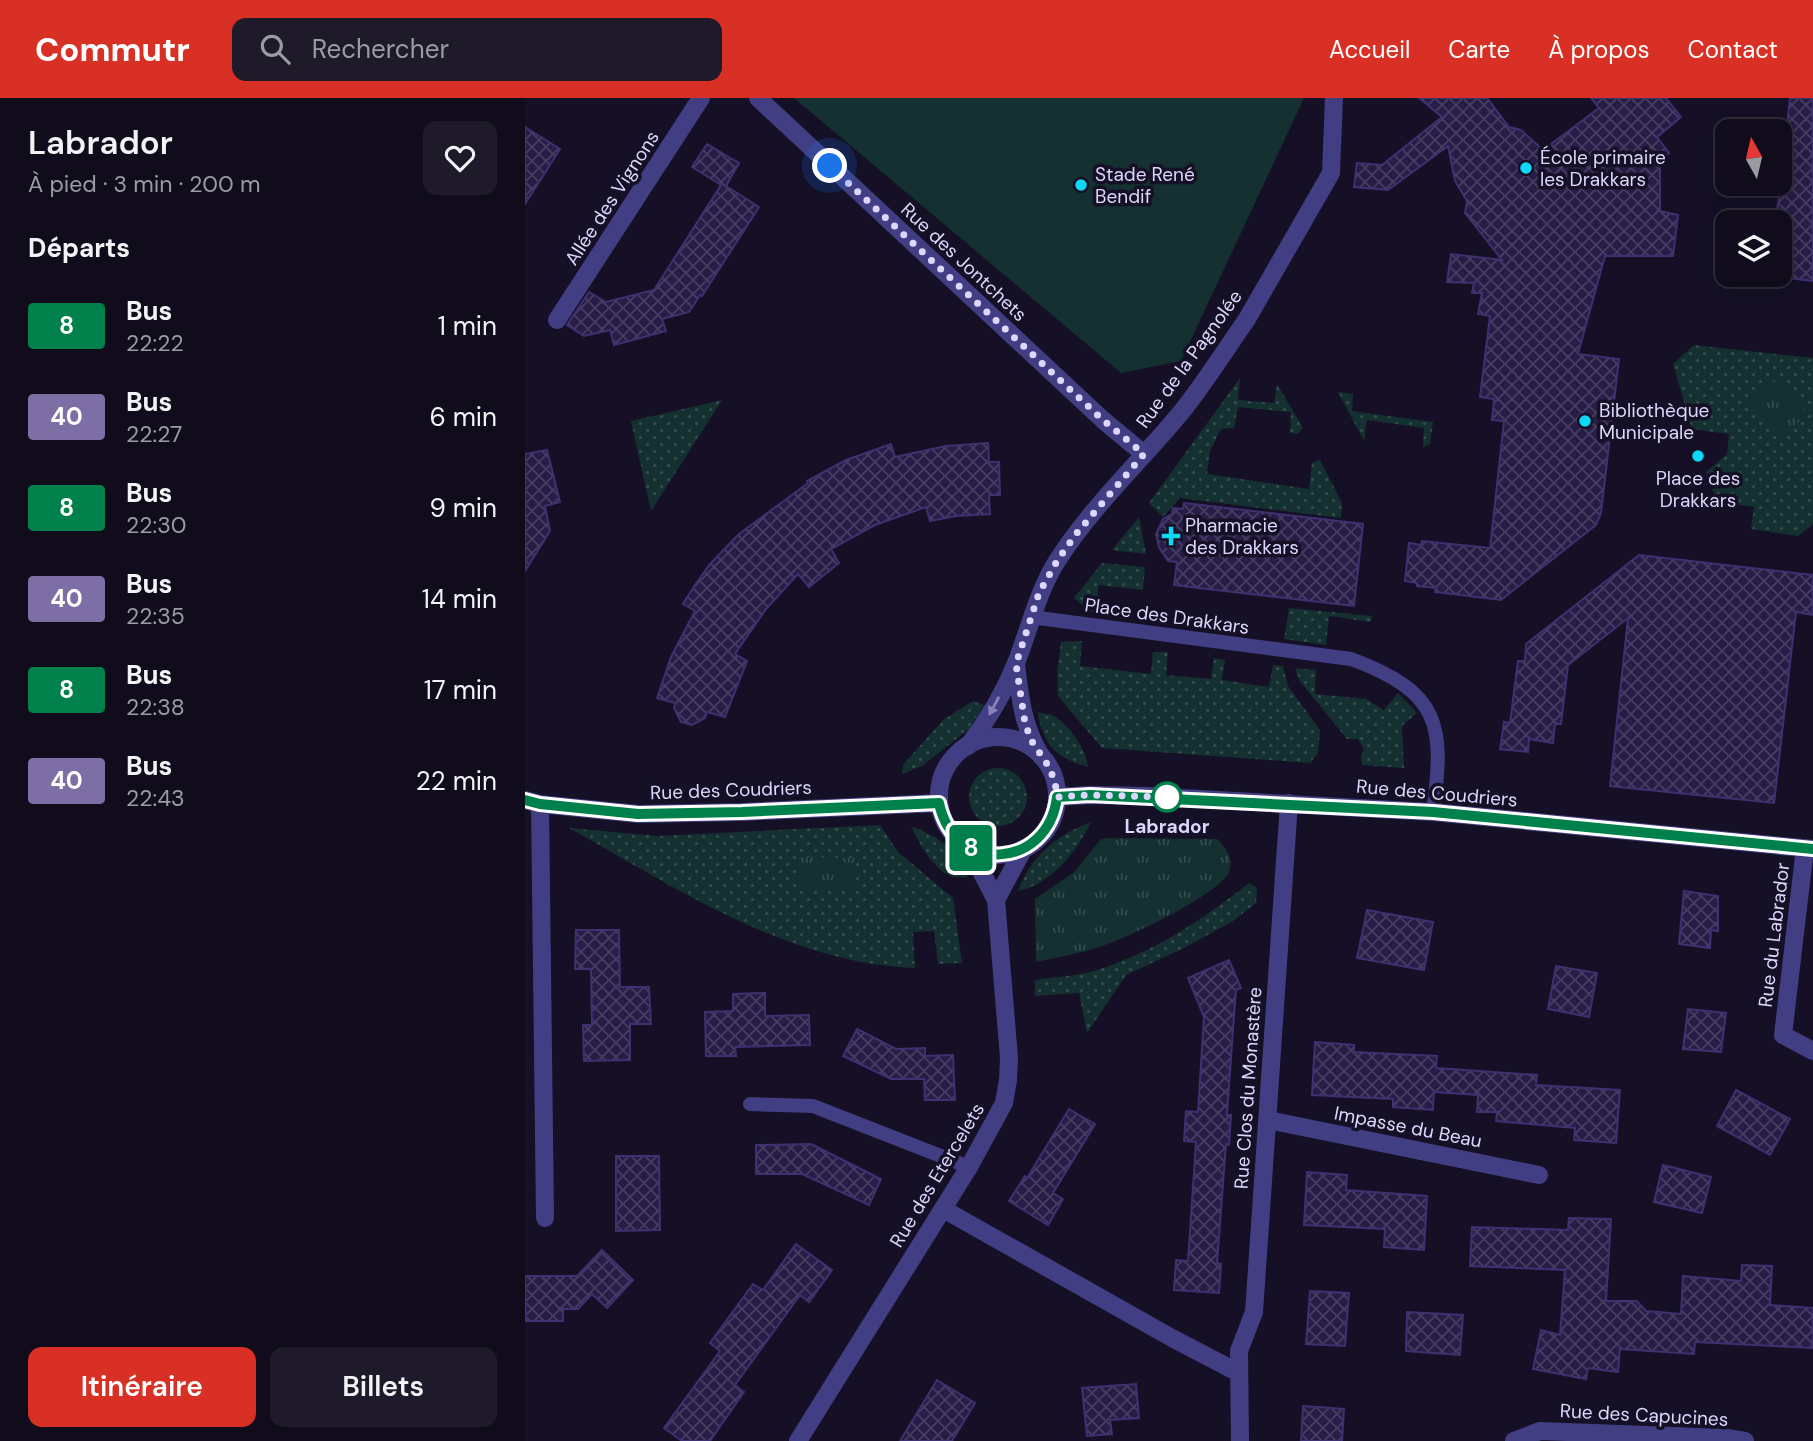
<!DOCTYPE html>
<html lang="fr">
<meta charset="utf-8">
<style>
:root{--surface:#100c1c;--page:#1e1a29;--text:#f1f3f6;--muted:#9c9ba3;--line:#302c3b;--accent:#d93025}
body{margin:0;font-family:"DM Sans",sans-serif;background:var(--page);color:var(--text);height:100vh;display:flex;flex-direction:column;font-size:26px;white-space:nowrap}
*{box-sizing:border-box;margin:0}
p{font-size:23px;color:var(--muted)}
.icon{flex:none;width:38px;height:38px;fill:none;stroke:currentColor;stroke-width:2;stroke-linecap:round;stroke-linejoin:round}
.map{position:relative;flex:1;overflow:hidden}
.details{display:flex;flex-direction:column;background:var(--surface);width:525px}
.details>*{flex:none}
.badge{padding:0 14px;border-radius:5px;font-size:24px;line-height:46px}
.needle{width:46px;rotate:352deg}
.tools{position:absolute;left:1190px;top:21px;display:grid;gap:14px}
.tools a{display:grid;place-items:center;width:77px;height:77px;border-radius:14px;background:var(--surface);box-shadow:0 4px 18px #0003,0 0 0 2px var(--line);font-size:35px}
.you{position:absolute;width:35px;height:35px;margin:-18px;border:5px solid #fff;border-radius:50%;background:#1a73e8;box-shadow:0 0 0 10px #1a73e833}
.map>.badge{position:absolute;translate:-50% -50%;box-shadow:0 0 0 4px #fff}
h2{padding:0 28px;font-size:26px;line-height:63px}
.round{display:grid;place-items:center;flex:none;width:74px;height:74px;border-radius:14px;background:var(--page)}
.summary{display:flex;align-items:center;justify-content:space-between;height:119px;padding:0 28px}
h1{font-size:33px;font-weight:600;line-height:52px}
.cta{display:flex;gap:14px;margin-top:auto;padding:14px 28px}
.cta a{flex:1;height:80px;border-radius:14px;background:var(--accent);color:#fff;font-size:28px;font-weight:600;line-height:80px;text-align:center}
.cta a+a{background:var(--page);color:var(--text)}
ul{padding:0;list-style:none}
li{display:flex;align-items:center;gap:21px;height:91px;padding:0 28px}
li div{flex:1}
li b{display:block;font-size:26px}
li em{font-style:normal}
li .badge{min-width:77px;font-weight:700;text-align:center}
header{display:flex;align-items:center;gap:42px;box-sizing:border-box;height:98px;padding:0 35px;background:var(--accent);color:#fff}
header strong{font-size:33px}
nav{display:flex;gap:38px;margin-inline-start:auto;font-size:24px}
.search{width:490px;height:63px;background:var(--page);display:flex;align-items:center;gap:18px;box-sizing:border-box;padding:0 24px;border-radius:14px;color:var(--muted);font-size:26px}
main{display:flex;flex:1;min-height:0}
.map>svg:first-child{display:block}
</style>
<header>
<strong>Commutr</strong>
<div class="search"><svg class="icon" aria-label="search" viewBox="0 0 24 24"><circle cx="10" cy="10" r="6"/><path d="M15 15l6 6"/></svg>Rechercher</div>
<nav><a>Accueil</a><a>Carte</a><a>À propos</a><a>Contact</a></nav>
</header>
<main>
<section class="details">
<div class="summary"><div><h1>Labrador</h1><p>À pied · 3 min · 200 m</p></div><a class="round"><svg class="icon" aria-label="heart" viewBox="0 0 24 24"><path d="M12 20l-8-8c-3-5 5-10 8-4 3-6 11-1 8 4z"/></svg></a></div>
<h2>Départs</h2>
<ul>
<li><span class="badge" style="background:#00804b;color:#fff">8</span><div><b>Bus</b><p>22:22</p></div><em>1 min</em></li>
<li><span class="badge" style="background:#7d6ea5;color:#fff">40</span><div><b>Bus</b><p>22:27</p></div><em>6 min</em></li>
<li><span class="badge" style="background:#00804b;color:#fff">8</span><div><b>Bus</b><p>22:30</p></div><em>9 min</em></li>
<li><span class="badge" style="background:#7d6ea5;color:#fff">40</span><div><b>Bus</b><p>22:35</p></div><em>14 min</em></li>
<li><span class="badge" style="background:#00804b;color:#fff">8</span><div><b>Bus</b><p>22:38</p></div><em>17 min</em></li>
<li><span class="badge" style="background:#7d6ea5;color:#fff">40</span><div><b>Bus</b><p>22:43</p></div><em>22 min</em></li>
</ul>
<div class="cta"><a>Itinéraire</a><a>Billets</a></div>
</section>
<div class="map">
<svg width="1288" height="1343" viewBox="0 0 1288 1343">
<defs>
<pattern id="grass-dots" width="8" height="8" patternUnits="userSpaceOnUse" patternTransform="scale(1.75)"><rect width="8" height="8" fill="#143030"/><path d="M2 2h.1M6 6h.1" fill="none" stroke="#364d4f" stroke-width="1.8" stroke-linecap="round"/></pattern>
<pattern id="park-tufts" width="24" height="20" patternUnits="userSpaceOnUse" patternTransform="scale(1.75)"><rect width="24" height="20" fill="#143030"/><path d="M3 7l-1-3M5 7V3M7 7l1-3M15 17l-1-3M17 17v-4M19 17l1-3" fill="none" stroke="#364d4f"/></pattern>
<pattern id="building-cross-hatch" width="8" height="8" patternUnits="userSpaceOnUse" patternTransform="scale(1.75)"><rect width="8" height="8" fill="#271d46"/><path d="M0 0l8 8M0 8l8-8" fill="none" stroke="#463d62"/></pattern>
</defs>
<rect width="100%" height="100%" fill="#151026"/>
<path fill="url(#grass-dots)" d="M 1169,247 L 1288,260 L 1288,426 L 1273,438 L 1226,431 L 1229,409 L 1192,404 L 1181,374 L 1202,356 L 1204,336 L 1167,331 L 1148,266 Z
M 715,280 L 713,302 L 749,305 L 752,286 L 778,330 L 773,336 L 765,335 L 766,314 L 713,309 L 709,330 L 696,331 L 685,353 L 682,376 L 784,391 L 787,365 L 795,362 L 817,405 L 816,420 L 655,400 L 638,419 L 624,405 Z
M 813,294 L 828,296 L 827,313 L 908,324 L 905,346 L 898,349 L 899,330 L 842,322 L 839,343 Z
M 197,302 L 126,413 L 106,323 Z
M 614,419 L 621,456 L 587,452 Z
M 577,465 L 620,469 L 618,492 L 574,487 L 570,517 L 549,500 Z
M 764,510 L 847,518 L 846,524 L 804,518 L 801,547 L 759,541 Z
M 557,543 L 555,568 L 626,576 L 628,554 L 643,554 L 641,577 L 686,581 L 689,560 L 700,562 L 697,582 L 744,589 L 748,567 L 758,568 L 763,588 L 795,632 L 793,655 L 785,665 L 577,650 L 533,598 L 532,576 L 536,544 Z
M 770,570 L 791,572 L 790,596 L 841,601 L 859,612 L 873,595 L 892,615 L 877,628 L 879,670 L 837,667 L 836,658 L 839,652 L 833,641 L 822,641 L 774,582 Z
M 448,603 L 459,607 L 444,631 L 397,668 L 377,676 L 378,667 L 418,622 Z
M 512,614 C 517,615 525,616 529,618 C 546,629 561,651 563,669 C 529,659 520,648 512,614 Z
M444 699a29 29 0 1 1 58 0a29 29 0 1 1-58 0Z
M 566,724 C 553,752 526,787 493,793 C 505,759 533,736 566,724 Z
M 355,727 L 373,754 L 428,800 L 437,865 L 413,866 L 409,833 L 388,834 L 390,870 C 264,866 151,790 44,730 L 133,738 Z
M 386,728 C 416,740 429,750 443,780 C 438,779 430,780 426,778 C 408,771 393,744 386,728 Z
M 724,785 L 732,790 L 731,805 L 708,823 L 659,850 L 601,877 L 562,935 L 554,895 L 510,898 L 510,882 C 530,879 551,878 569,873 C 628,855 677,822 724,785 Z"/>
<path fill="url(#park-tufts)" d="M 1254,280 L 1283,317 L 1253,340 L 1225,303 Z
M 585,740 L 692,741 C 701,750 709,761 704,774 C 695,796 599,842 574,849 C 554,856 532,859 511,864 L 510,801 L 548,775 L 576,741 Z
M 275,759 L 330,760 L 330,790 L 275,789 Z"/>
<path fill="#143030" d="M 269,0 L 779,0 L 656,263 L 596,275 Z"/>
<path fill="url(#building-cross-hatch)" stroke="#3f3071" stroke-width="2" d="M 894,0 L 962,0 L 984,29 L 996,32 L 1018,52 L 1074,10 L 1066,0 L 1141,0 L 1156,19 L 1132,39 L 1144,55 L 1135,62 L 1135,113 L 1153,117 L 1148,158 L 1080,158 L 1053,256 L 1094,261 L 1076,415 L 1071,427 L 976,502 L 910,494 L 911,490 L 892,488 L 892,485 L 880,483 L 884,445 L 896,447 L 897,443 L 965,450 L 979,323 L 967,322 L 969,301 L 955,299 L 965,218 L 953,216 L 957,195 L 947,195 L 949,185 L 922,184 L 926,156 L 977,162 L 940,115 L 942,103 L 930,83 L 923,48 L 863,92 L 829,89 L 832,65 L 857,67 L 917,19 Z
M 1265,0 L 1288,0 L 1288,183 L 1255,179 L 1255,117 L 1251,117 L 1256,89 L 1255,54 L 1259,55 Z
M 0,29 L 35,51 L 0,106 Z
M 182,46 L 214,65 L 201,88 L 234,109 L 177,198 L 175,197 L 164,214 L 137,221 L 141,233 L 89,247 L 85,232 L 59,238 L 42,227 L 64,194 L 81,204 L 129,192 L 196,87 L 167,69 Z
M 463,345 L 464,364 L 474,364 L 475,397 L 464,397 L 465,416 L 431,418 L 405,423 L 401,409 L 350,427 L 306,451 L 314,465 L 284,489 L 273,476 L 241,511 L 210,556 L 222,563 L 200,619 L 182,614 L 180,620 L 167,627 L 156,624 L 149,610 L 150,605 L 132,600 L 146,559 L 170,513 L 158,506 L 170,487 L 185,466 L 214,436 L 283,385 L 282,383 L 321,362 L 366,346 L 370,359 L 421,348 Z
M 22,352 L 35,404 L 20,408 L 25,433 L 0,473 L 0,356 Z
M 659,405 L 838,426 L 829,508 L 649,487 L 652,464 L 643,463 L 634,449 L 631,436 L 638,421 L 647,416 L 648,410 L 658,411 Z
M 1114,457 L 1288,477 L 1288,517 L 1271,514 L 1249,705 L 1085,688 L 1103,520 L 1043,567 L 1036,626 L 1030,626 L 1028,645 L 1004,641 L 1003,654 L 975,651 L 979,624 L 985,625 L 993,563 L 1000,563 L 1001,546 Z
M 1159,793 L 1193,798 L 1193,833 L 1186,832 L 1185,850 L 1154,846 Z
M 842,812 L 908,824 L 899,872 L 832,860 Z
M 51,832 L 94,832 L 95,889 L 124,889 L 126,926 L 105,926 L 105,962 L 59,963 L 58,927 L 67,927 L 66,871 L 50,871 Z
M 704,862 L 716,890 L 711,892 L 709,917 L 702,1017 L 706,1017 L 704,1047 L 701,1046 L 692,1165 L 696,1166 L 694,1195 L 649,1192 L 651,1162 L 663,1163 L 671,1044 L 659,1043 L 661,1013 L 673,1014 L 679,919 L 663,880 Z
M 1031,868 L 1072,875 L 1064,919 L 1023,911 Z
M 240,895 L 240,918 L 284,917 L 285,947 L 210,949 L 211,958 L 181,958 L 180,914 L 208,913 L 208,896 Z
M 1163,911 L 1201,915 L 1196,954 L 1158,951 Z
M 332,931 L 371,951 L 400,950 L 400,958 L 428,957 L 430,1002 L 400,1002 L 399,981 L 366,981 L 318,958 Z
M 790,944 L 829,947 L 829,954 L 912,958 L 911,970 L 1012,977 L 1011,987 L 1095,992 L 1091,1045 L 1049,1042 L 1050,1030 L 971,1023 L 972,1014 L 952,1014 L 953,997 L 909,994 L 908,1012 L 868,1009 L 868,1001 L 787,997 Z
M 1211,992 L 1265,1021 L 1245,1057 L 1192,1028 Z
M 544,1011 L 570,1026 L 528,1095 L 538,1101 L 523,1127 L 484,1103 L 500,1078 L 502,1080 Z
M 286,1046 L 356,1081 L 344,1107 L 277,1076 L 231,1076 L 231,1047 Z
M 91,1058 L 134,1058 L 135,1132 L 91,1133 Z
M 1138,1067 L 1186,1079 L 1177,1115 L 1129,1104 Z
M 782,1074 L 822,1077 L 821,1092 L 902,1098 L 899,1152 L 859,1149 L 860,1131 L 779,1127 Z
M 1044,1120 L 1086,1121 L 1081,1203 L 1112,1203 L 1121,1213 L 1156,1216 L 1158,1178 L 1216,1183 L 1217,1167 L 1247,1168 L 1245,1207 L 1288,1210 L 1288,1250 L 1170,1244 L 1169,1256 L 1095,1251 L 1093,1274 L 1063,1270 L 1061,1281 L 1008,1271 L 1016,1232 L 1035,1237 L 1040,1172 L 945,1168 L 947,1129 L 1043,1132 Z
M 271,1146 L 307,1172 L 284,1204 L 275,1197 L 210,1287 L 219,1294 L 185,1343 L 157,1343 L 139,1330 L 195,1253 L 185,1245 L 228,1186 L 238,1192 Z
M 77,1152 L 108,1182 L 82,1210 L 67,1196 L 53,1211 L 38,1211 L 38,1223 L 1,1223 L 0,1178 L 52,1178 Z
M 785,1193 L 824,1195 L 820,1248 L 781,1246 Z
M 882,1214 L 938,1217 L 935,1257 L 881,1253 Z
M 412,1282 L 450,1305 L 427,1343 L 375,1343 Z
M 611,1286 L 614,1320 L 585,1322 L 587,1336 L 562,1338 L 557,1290 Z
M 778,1308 L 819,1311 L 817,1343 L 776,1343 Z"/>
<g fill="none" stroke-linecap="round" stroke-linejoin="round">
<path stroke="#423e83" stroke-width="14" d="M 506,519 L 826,561 C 915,594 920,626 908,714
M 225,1006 L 288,1008 L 444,1069"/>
<path stroke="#423e83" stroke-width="18" d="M 233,0 L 578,322 L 619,356
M 32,222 L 176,0
M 491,566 C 495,600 498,629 516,658
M 443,648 C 462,623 479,595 491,565 C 505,530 512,495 532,463 C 568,407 617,362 658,312 C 681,283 701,251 722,221 L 806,75 L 809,0
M 0,702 L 15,706 L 113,716 L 217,714 L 414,705
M 15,706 L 20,1120
M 1280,750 L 1258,937 L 1288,953
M 743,1022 L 1014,1077
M 418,1111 L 647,1240 L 714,1275
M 715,1343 L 714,1253 L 729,1214 L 764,705
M 989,1343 L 1015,1333 L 1202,1340 L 1220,1343"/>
<path stroke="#423e83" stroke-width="18" d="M414 698a59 59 0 1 1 118 0a59 59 0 1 1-118 0Z
M 532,699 L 565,697 L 621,698 L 908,714 L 1288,751
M 471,802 L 499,750
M 273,1343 L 444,1069 L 479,1005 L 483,982 L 484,960 L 471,802 L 443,748"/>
</g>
<defs><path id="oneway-solid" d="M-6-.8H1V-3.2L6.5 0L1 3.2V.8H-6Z" transform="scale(1.75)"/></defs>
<use fill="#8883ba" href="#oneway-solid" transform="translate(469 608) rotate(118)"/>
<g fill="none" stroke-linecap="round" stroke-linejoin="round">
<g stroke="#fff" stroke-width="16">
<path id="line" d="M 0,702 L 15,706 L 113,716 L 217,714 L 414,705 C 429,777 523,772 532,699 L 565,697 L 908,714 L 1288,751"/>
</g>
<use href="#line" stroke="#00804b" stroke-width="10"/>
<path stroke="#ddd7fd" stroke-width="7" stroke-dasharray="0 12.6" d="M 305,68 L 578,322 L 619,356 L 551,436 L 532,463 L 514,495 L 491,566 L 500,625 L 506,642 L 524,669 L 530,684 L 532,699 L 565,697 L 642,699"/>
</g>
<g fill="#0cd7f4" stroke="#151026" stroke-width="2.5">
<circle cx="1001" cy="70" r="7"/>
<circle cx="556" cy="87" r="7"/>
<circle cx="1060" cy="323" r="7"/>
<circle cx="1173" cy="358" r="7"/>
<path d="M642.5 427.5h7v7h7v7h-7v7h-7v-7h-7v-7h7z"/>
</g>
<circle fill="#fff" stroke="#00804b" stroke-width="3.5" cx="642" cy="699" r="14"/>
<g text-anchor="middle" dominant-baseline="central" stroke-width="7" stroke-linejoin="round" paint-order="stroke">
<g font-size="19" fill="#ddd7fd" stroke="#151026" text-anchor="start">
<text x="1015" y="59">École primaire<tspan x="1015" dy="22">les Drakkars</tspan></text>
<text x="570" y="76">Stade René<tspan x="570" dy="22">Bendif</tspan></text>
<text x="1074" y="312">Bibliothèque<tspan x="1074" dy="22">Municipale</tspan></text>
<text x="1173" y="380" text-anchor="middle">Place des<tspan x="1173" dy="22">Drakkars</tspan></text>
<text x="660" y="427">Pharmacie<tspan x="660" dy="22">des Drakkars</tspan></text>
</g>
<g font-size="19" fill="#ddd7fd" stroke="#151026">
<text transform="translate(87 100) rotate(-57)">Allée des Vignons</text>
<text transform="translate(439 164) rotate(43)">Rue des Jontchets</text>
<text transform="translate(664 261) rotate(-54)">Rue de la Pagnolée</text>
<text transform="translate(642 518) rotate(8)">Place des Drakkars</text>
<text transform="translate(206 692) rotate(-2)">Rue des Coudriers</text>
<text transform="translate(912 695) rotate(5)">Rue des Coudriers</text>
<text transform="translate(1249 837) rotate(-83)">Rue du Labrador</text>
<text transform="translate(723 990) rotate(-86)">Rue Clos du Monastère</text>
<text transform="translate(883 1029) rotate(11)">Impasse du Beau</text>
<text transform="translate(412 1077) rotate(-59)">Rue des Etercelets</text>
<text transform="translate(1119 1317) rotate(3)">Rue des Capucines</text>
</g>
<g font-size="19" font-weight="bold" fill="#ddd7fd" stroke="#151026">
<text x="642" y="728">Labrador</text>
</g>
</g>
</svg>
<div class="tools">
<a><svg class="needle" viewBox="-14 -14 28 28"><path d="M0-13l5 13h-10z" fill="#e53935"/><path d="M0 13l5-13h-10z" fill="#9c9ba3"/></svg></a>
<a><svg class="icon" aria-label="layers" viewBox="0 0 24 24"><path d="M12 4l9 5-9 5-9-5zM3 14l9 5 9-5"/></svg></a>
</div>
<div class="you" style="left:305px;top:68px"></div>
<b class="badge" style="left:446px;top:750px;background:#00804b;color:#fff">8</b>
</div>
</main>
